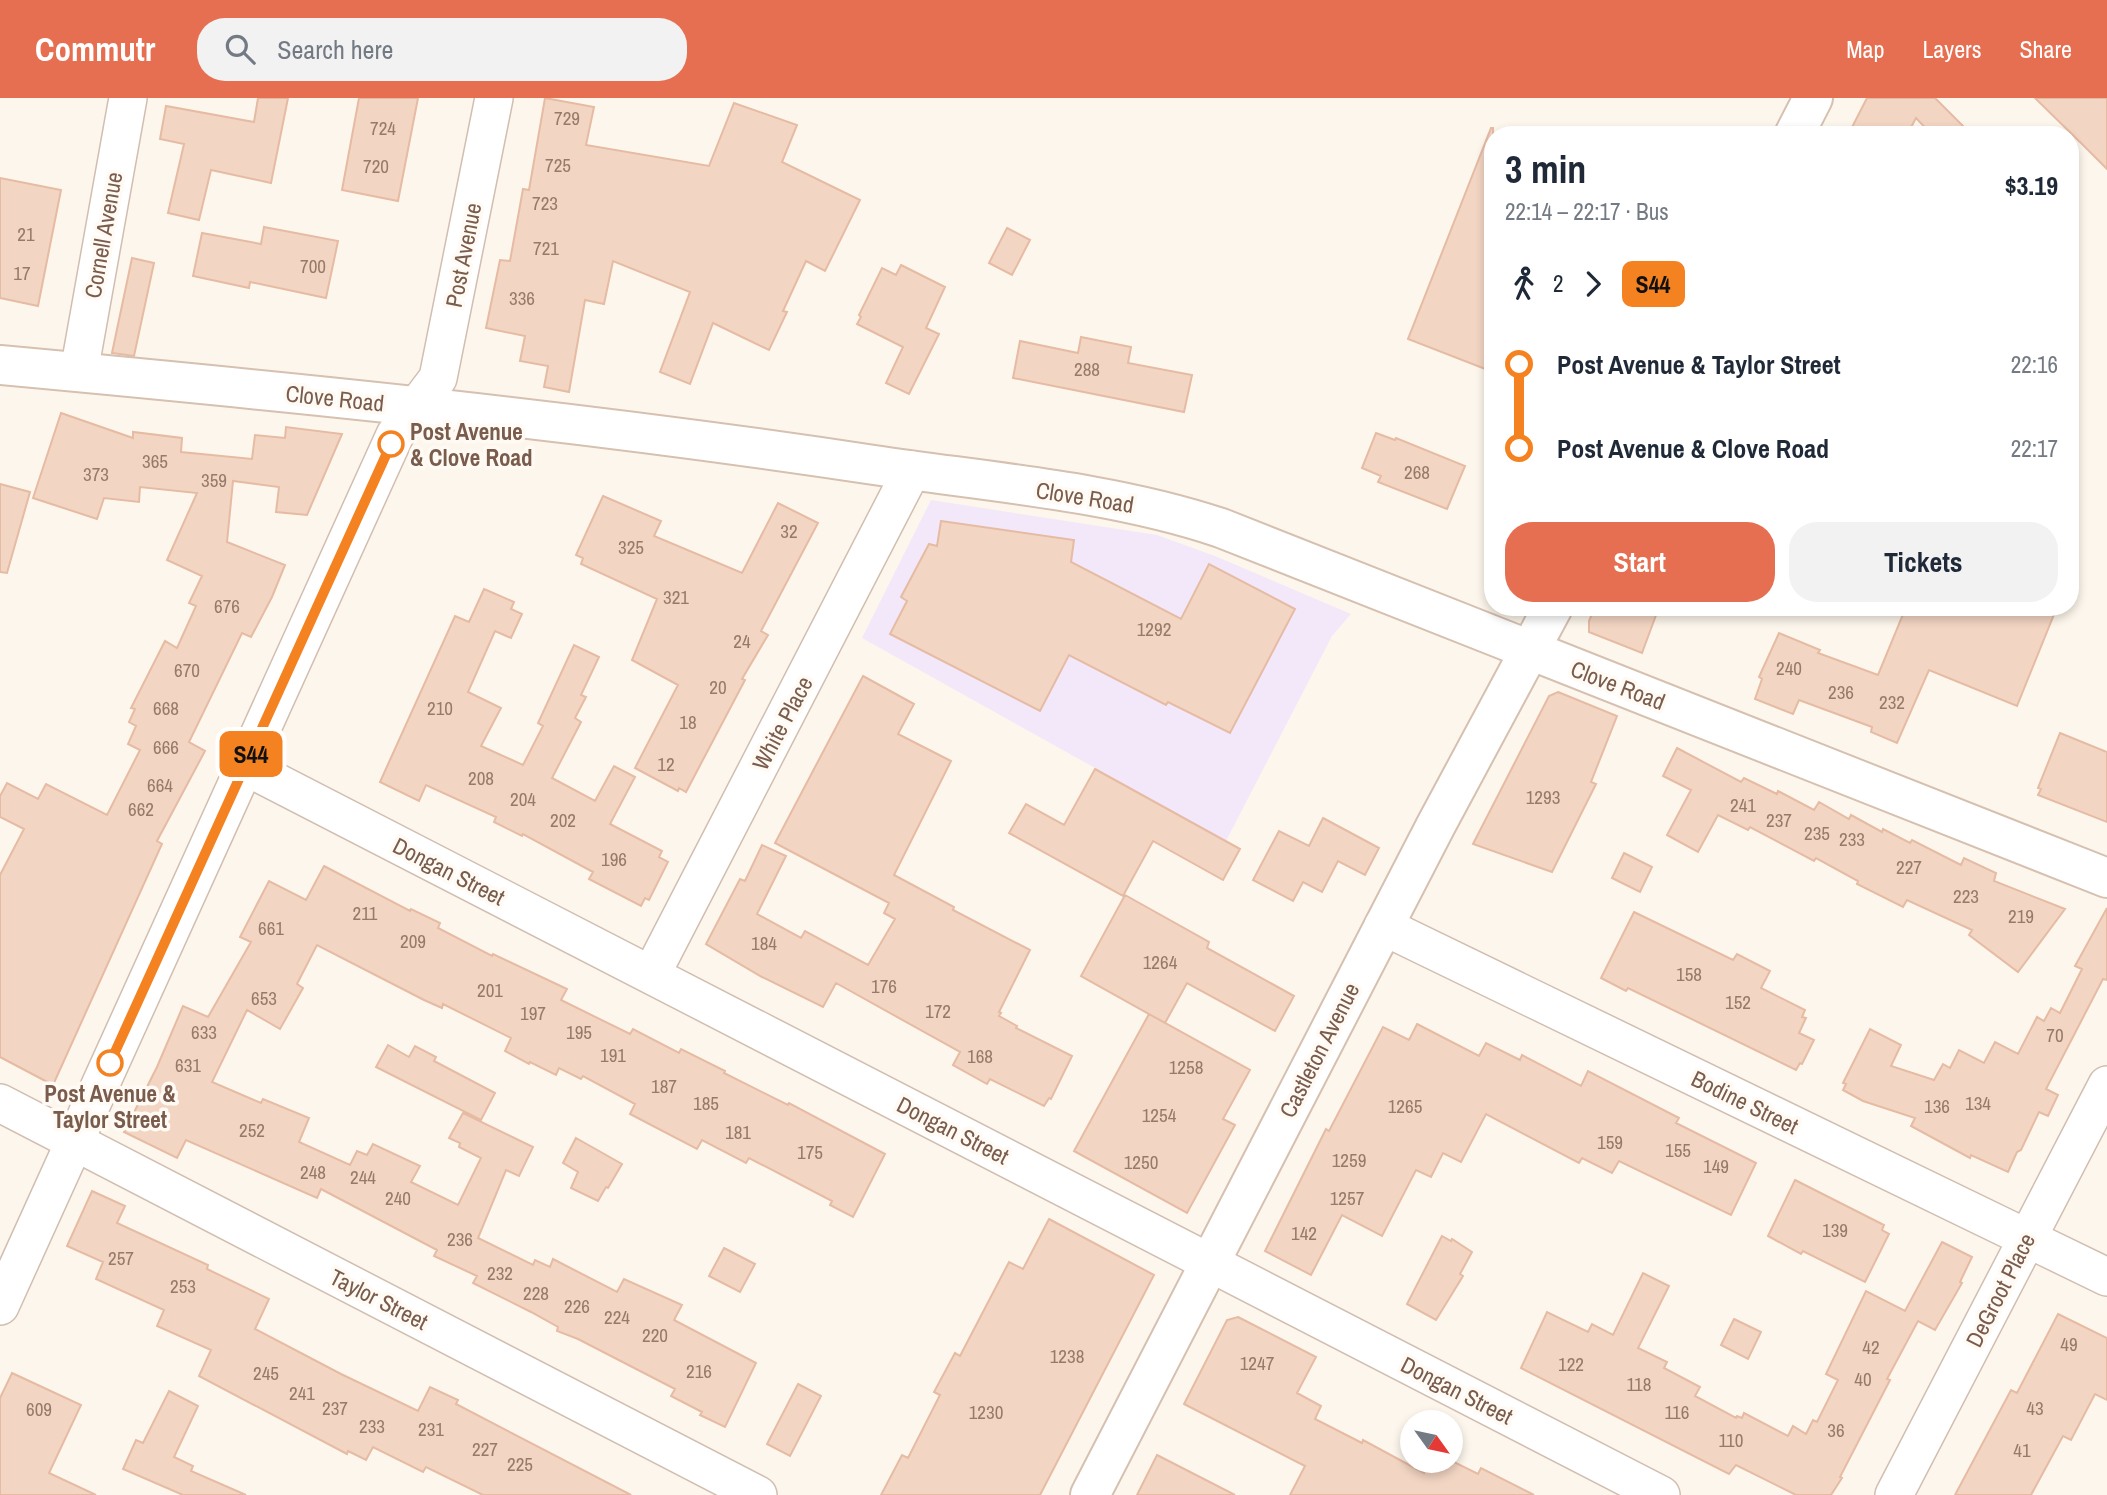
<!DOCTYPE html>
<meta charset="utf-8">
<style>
:root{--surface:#fff;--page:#f2f2f3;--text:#1f2937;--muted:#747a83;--accent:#e76f51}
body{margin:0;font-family:"Archivo Narrow",sans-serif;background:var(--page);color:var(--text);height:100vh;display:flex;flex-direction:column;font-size:26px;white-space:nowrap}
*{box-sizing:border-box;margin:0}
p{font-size:23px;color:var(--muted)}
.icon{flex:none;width:38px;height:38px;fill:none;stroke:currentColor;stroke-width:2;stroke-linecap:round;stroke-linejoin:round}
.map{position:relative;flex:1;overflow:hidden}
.panel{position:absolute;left:1484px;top:28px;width:595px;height:490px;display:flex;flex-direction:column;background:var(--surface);border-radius:28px;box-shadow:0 4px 10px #0003}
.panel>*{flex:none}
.badge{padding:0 14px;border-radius:10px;font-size:24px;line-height:46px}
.needle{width:46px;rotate:123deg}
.buttons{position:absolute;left:1400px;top:1312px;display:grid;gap:14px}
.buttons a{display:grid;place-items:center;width:63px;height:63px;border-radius:50%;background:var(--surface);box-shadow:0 4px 10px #0003;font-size:35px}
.map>.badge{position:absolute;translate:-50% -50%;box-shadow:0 0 0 4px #fff}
.legs{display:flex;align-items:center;gap:10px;height:77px;padding:0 21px;font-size:23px}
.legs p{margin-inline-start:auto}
.overview{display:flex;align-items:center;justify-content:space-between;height:119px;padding:0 21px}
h1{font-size:38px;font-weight:700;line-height:52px}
.action{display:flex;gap:14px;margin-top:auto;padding:14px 21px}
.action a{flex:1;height:80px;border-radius:28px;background:var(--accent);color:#fff;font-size:28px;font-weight:700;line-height:80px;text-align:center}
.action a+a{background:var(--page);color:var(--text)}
ul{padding:0 21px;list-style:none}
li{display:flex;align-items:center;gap:24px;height:84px;font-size:26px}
li i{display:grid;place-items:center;width:10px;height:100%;margin:0 9px;background:currentColor}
li i::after{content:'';width:18px;height:18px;margin:-9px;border:5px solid;border-radius:50%;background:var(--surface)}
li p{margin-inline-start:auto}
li:first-child i{background:linear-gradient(#0000 50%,currentColor 0)}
li:last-child i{background:linear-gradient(currentColor 50%,#0000 0)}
header{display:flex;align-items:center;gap:42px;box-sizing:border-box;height:98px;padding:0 35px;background:var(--accent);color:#fff}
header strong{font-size:33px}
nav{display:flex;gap:38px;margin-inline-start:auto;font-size:24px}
.search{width:490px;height:63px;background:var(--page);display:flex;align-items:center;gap:18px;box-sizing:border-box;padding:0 24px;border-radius:28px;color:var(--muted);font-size:26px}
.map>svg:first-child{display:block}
</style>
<header>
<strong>Commutr</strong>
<div class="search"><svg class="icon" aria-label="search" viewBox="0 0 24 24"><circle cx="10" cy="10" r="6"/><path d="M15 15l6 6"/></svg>Search here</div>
<nav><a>Map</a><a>Layers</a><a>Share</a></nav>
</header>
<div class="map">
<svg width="2107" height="1397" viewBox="0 0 2107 1397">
<rect width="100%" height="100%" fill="#fdf6ec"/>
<path fill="#f3e8fa" d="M 931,402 L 1157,437 L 1215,458 L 1351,516 L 1332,538 L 1226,743 L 862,540 Z"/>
<path fill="#f3d5c3" stroke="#e6bba3" stroke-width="2" d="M 258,0 L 288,0 L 271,85 L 211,72 L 199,122 L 168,115 L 184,46 L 160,41 L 166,8 L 254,24 Z
M 359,0 L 418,0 L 398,103 L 342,92 Z
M 545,0 L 594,9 L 586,47 L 709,68 L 734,5 L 797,27 L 782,64 L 860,102 L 825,173 L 806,163 L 783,213 L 787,214 L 769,252 L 713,225 L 690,286 L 660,274 L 690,194 L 613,163 L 604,206 L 585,202 L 569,294 L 544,289 L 548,268 L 520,263 L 525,238 L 486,230 L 500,162 L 510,163 L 523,91 L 529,92 Z
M 1867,0 L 1935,0 L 1972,37 L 1932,37 L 1916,20 L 1907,37 L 1848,37 Z
M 2035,0 L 2107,0 L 2107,71 L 2084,48 Z
M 1491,30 L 1493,30 L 1493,274 L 1408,241 Z
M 0,80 L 61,92 L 38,208 L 0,200 Z
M 264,129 L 338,143 L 326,200 L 250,184 L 249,190 L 193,178 L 202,135 L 261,146 Z
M 1007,130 L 1030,142 L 1012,177 L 989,165 Z
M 132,160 L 154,165 L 134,258 L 112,255 Z
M 901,167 L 945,189 L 926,230 L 939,236 L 909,296 L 886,285 L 903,249 L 857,226 L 861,219 L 859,217 L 882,170 L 896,177 Z
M 1081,239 L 1131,249 L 1128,265 L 1192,277 L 1184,314 L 1013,280 L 1020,243 L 1078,255 Z
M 61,315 L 133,340 L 133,334 L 182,340 L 181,354 L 252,361 L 255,337 L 285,340 L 286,329 L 342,336 L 307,417 L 276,414 L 279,389 L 233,383 L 227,444 L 285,467 L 272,499 L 251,539 L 242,535 L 189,644 L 205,653 L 157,743 L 162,746 L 53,987 L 0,959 L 0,777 L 24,731 L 0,719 L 0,698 L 7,685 L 38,701 L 46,686 L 107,717 L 140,652 L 128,646 L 136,628 L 129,624 L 135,611 L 131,610 L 165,543 L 177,550 L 196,508 L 189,505 L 202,478 L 167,462 L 197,395 L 140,389 L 139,404 L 104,400 L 97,421 L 33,400 Z
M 1376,335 L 1395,342 L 1396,340 L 1465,368 L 1447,411 L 1378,384 L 1381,378 L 1362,370 Z
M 0,386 L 30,394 L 7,475 L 0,474 Z
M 603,398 L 661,423 L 654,438 L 742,475 L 778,405 L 818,425 L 761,533 L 768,537 L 742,581 L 745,582 L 686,694 L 679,690 L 678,693 L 635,670 L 678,587 L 632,562 L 657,501 L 581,466 L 583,460 L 576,457 Z
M 941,423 L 1074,442 L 1071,464 L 1181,521 L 1209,466 L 1295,511 L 1230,635 L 1168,604 L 1166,607 L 1069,557 L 1040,613 L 890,536 L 907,503 L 901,499 L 929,446 L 937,448 Z
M 484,491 L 514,504 L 511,511 L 522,516 L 511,540 L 495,533 L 468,594 L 501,610 L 481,648 L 523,667 L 543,628 L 538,625 L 574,547 L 599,559 L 581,597 L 586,599 L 575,620 L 581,624 L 552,680 L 595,703 L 614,668 L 635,679 L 610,726 L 662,753 L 659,759 L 668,764 L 649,802 L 645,800 L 641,808 L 589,781 L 593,774 L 523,736 L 522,738 L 494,724 L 496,719 L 426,687 L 419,703 L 380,684 L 455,518 L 469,524 Z
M 1595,509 L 1659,509 L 1642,555 L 1589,534 L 1589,523 Z
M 1906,509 L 2057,509 L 2017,608 L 1929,572 L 1897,645 L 1871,634 L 1872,629 L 1799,602 L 1793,616 L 1755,601 L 1762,581 L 1759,579 L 1779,535 L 1820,552 L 1818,555 L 1878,577 Z
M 863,578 L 914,606 L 898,636 L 951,663 L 894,777 L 954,809 L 953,812 L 1030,852 L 999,914 L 1001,915 L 999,918 L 1017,928 L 1016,930 L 1072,958 L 1051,1001 L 1049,1000 L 1044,1008 L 990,981 L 987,986 L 953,967 L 960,954 L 836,885 L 823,909 L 762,879 L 706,846 L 740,781 L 745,783 L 762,747 L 786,758 L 757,816 L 801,840 L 805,833 L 868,867 L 895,821 L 884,815 L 889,805 L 775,745 Z
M 1558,594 L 1617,618 L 1591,684 L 1596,686 L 1552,774 L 1473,746 L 1549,598 Z
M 2060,635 L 2107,654 L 2107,724 L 2038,697 L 2041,691 L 2038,690 Z
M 1677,650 L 1741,684 L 1744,680 L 1777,696 L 1778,693 L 1814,712 L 1819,704 L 1849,721 L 1851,717 L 1882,734 L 1883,731 L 1910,745 L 1912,742 L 1961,767 L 1964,760 L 1996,775 L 1994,783 L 2065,811 L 2018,874 L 1969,837 L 1972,832 L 1907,802 L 1903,809 L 1857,786 L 1858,783 L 1816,760 L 1814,763 L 1750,729 L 1748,732 L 1718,717 L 1698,754 L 1667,737 L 1691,692 L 1663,678 Z
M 1095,671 L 1240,751 L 1223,782 L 1153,743 L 1123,798 L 1009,735 L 1026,706 L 1064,727 Z
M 1323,720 L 1379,750 L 1365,777 L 1338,763 L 1322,794 L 1303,784 L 1293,803 L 1253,782 L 1279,733 L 1309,748 Z
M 1624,755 L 1652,769 L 1640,794 L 1612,780 Z
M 324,768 L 410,813 L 411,811 L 440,825 L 438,830 L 492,858 L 493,856 L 567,891 L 561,902 L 630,936 L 633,931 L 679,955 L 681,951 L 725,973 L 724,975 L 788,1007 L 789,1005 L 885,1056 L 853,1119 L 830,1107 L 832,1103 L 749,1060 L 746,1065 L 702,1042 L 697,1051 L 630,1016 L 635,1006 L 583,978 L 581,981 L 559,970 L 556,977 L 530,964 L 529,966 L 505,953 L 511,940 L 443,906 L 442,910 L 424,902 L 317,847 L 297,886 L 303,890 L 280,931 L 247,912 L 212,984 L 261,1005 L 263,1001 L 309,1020 L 299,1044 L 350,1067 L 357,1053 L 367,1057 L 373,1046 L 420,1068 L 411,1084 L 458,1107 L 481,1060 L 459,1049 L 460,1045 L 449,1040 L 463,1015 L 533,1049 L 519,1078 L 506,1072 L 478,1140 L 533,1167 L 535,1162 L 550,1169 L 553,1161 L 617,1194 L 624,1181 L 682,1207 L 674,1222 L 756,1265 L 725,1329 L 700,1317 L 702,1314 L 671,1298 L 675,1291 L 578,1241 L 557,1233 L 558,1229 L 531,1214 L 473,1185 L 477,1178 L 434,1158 L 437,1152 L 321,1091 L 317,1100 L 186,1042 L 177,1060 L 124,1034 L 157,969 L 183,908 L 208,919 L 251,844 L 240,839 L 269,783 L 306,802 Z
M 1125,797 L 1209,844 L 1207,850 L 1294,898 L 1275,933 L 1187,885 L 1165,925 L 1081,878 Z
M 2107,810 L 2107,882 L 2103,881 L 2046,991 L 2058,997 L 2048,1018 L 2039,1014 L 2021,1052 L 2017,1054 L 2008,1074 L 1971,1057 L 1970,1060 L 1911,1028 L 1915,1020 L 1863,1003 L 1843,992 L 1846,986 L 1843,985 L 1870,931 L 1901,947 L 1891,968 L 1934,982 L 1943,966 L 1950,970 L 1959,952 L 1984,965 L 1995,944 L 2018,956 L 2037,919 L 2044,923 L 2051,910 L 2060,915 L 2082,871 L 2075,868 Z
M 1634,814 L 1733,862 L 1737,856 L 1770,873 L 1761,890 L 1805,912 L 1802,919 L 1806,920 L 1799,935 L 1814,942 L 1802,966 L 1800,965 L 1796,972 L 1628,890 L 1626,893 L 1601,880 Z
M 1149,916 L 1250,972 L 1223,1021 L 1235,1027 L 1187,1115 L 1074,1053 Z
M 1417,926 L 1479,958 L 1486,945 L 1520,962 L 1522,957 L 1581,988 L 1588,973 L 1679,1020 L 1676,1025 L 1756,1065 L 1731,1117 L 1619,1063 L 1612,1075 L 1582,1060 L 1579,1065 L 1486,1016 L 1461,1064 L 1443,1055 L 1431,1079 L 1416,1072 L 1382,1138 L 1342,1117 L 1311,1177 L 1265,1153 L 1326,1031 L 1329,1033 L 1383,929 L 1409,942 Z
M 388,947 L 409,959 L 415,948 L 436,959 L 434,963 L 495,995 L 481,1022 L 376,969 Z
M 576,1040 L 622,1066 L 608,1090 L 606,1089 L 598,1103 L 571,1090 L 578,1074 L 563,1065 Z
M 1795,1082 L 1884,1127 L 1882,1132 L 1889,1136 L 1865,1184 L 1803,1153 L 1801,1156 L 1768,1138 Z
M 92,1093 L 125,1108 L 117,1125 L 208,1167 L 207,1171 L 269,1201 L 255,1231 L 341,1276 L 418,1313 L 430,1289 L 458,1302 L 456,1306 L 631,1397 L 483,1397 L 426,1369 L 423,1374 L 373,1349 L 366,1362 L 348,1353 L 347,1356 L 199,1278 L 211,1252 L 157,1228 L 164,1212 L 96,1181 L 103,1164 L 67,1148 Z
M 1049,1121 L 1154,1177 L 1040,1397 L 881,1397 L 902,1357 L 908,1360 L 940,1297 L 934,1294 L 955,1255 L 960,1258 L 1009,1164 L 1023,1171 Z
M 1442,1138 L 1451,1143 L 1452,1141 L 1472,1154 L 1460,1176 L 1463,1178 L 1436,1222 L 1407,1206 Z
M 1942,1144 L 1972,1159 L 1960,1184 L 1962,1185 L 1935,1232 L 1918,1223 L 1887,1281 L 1890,1282 L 1840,1379 L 1842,1380 L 1831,1397 L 1796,1397 L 1736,1367 L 1729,1376 L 1521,1270 L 1547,1214 L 1588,1234 L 1592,1226 L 1613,1237 L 1643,1175 L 1669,1188 L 1638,1250 L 1667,1264 L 1664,1270 L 1700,1289 L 1695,1298 L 1736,1320 L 1737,1318 L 1742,1320 L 1744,1315 L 1788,1338 L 1793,1328 L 1806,1336 L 1813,1322 L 1817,1324 L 1838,1282 L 1826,1276 L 1866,1193 L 1905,1213 Z
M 724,1150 L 755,1166 L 740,1194 L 709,1178 Z
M 2058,1216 L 2107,1240 L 2107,1302 L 2095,1296 L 2071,1342 L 2063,1338 L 2031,1397 L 1955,1397 L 2011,1292 L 2017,1295 Z
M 1238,1219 L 1316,1259 L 1297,1295 L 1321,1308 L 1315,1321 L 1362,1345 L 1363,1342 L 1424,1375 L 1429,1363 L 1452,1363 L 1478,1376 L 1481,1370 L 1534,1397 L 1290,1397 L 1305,1368 L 1184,1306 L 1227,1222 Z
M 1734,1221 L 1761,1234 L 1748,1261 L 1721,1247 Z
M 12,1275 L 81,1307 L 49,1375 L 96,1397 L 0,1397 L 0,1300 Z
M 798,1286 L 821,1298 L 790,1358 L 767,1346 Z
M 169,1293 L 198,1308 L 174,1359 L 193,1368 L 191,1373 L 246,1397 L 183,1397 L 123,1371 L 136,1342 L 143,1345 Z
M 1157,1357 L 1235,1397 L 1137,1397 Z"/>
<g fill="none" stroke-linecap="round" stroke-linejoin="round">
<g stroke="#d1beb0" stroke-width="40">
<path id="street" d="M 79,274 L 128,0
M 245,668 L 1661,1397
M 1383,828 L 2107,1179
M 651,877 L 912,372
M 0,1005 L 758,1397
M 0,1208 L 395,337 L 438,280 L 494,0
M 1894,1397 L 2107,987"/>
</g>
<g stroke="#d6c0b0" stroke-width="42">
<path id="secondary" d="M 1794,37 L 1813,0
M 0,267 C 292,294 584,323 874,367 C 988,384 1111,393 1221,430 L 2107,780
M 1090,1397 L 1436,727 L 1553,509"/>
</g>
<use href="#street" stroke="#fff" stroke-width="37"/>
<use href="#secondary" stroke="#fff" stroke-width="38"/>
</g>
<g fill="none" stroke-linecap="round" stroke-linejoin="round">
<g stroke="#fff" stroke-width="16">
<path id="line-1" d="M 110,965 L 391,346"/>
</g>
<use href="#line-1" stroke="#f58220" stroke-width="10"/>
</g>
<g fill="#fff" stroke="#f58220" stroke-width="3.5">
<circle cx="391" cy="346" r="12"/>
<circle cx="110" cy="965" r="12"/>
</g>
<g text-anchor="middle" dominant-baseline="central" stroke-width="7" stroke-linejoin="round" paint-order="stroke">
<g font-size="19" fill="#987a6a">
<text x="567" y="20">729</text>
<text x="383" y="30">724</text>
<text x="558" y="67">725</text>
<text x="376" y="68">720</text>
<text x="545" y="105">723</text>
<text x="26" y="136">21</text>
<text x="546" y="150">721</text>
<text x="313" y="168">700</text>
<text x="22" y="175">17</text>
<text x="522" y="200">336</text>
<text x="1087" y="271">288</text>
<text x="155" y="363">365</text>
<text x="1417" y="374">268</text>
<text x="96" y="376">373</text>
<text x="214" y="382">359</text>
<text x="789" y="433">32</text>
<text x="631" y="449">325</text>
<text x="676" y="499">321</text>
<text x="227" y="508">676</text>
<text x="1154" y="531">1292</text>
<text x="742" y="543">24</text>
<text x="1789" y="570">240</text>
<text x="187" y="572">670</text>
<text x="718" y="589">20</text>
<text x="1841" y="594">236</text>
<text x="1892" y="604">232</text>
<text x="166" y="610">668</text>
<text x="440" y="610">210</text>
<text x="688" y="624">18</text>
<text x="166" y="649">666</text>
<text x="666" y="666">12</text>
<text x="481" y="680">208</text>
<text x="160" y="687">664</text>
<text x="1543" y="699">1293</text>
<text x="523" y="701">204</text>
<text x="1743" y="707">241</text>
<text x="141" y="711">662</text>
<text x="563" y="722">202</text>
<text x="1779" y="722">237</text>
<text x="1817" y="735">235</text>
<text x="1852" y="741">233</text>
<text x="614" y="761">196</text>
<text x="1909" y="769">227</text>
<text x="1966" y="798">223</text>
<text x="365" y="815">211</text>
<text x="2021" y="818">219</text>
<text x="271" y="830">661</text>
<text x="413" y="843">209</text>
<text x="764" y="845">184</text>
<text x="1160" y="864">1264</text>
<text x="1689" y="876">158</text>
<text x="884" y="888">176</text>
<text x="490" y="892">201</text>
<text x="264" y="900">653</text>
<text x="1738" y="904">152</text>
<text x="938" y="913">172</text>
<text x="533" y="915">197</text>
<text x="204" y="934">633</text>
<text x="579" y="934">195</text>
<text x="2055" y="937">70</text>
<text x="613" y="957">191</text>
<text x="980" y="958">168</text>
<text x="188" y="967">631</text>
<text x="1186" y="969">1258</text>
<text x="664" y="988">187</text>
<text x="706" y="1005">185</text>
<text x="1978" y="1005">134</text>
<text x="1405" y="1008">1265</text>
<text x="1937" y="1008">136</text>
<text x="1159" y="1017">1254</text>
<text x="252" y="1032">252</text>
<text x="738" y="1034">181</text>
<text x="1610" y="1044">159</text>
<text x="1678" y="1052">155</text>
<text x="810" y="1054">175</text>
<text x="1349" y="1062">1259</text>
<text x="1141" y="1064">1250</text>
<text x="1716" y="1068">149</text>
<text x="313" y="1074">248</text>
<text x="363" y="1079">244</text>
<text x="398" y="1100">240</text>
<text x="1347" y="1100">1257</text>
<text x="1835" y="1132">139</text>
<text x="1304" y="1135">142</text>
<text x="460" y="1141">236</text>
<text x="121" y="1160">257</text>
<text x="500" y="1175">232</text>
<text x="183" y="1188">253</text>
<text x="536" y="1195">228</text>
<text x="577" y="1208">226</text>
<text x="617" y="1219">224</text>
<text x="655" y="1237">220</text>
<text x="2069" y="1246">49</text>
<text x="1871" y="1249">42</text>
<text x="1067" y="1258">1238</text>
<text x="1257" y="1265">1247</text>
<text x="1571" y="1266">122</text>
<text x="699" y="1273">216</text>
<text x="266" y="1275">245</text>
<text x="1863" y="1281">40</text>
<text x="1639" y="1286">118</text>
<text x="302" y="1295">241</text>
<text x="335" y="1310">237</text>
<text x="2035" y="1310">43</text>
<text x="39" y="1311">609</text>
<text x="986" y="1314">1230</text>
<text x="1677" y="1314">116</text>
<text x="372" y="1328">233</text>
<text x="431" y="1331">231</text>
<text x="1836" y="1332">36</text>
<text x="1731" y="1342">110</text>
<text x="485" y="1351">227</text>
<text x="2022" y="1352">41</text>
<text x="520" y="1366">225</text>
</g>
<g font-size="23" fill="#7a5c4d" stroke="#fffaf3">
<text transform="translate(103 137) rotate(-80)">Cornell Avenue</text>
<text transform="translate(463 157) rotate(-79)">Post Avenue</text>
<text transform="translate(335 300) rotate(6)">Clove Road</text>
<text transform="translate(1085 399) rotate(9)">Clove Road</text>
<text transform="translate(1618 587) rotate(21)">Clove Road</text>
<text transform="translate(782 625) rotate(-62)">White Place</text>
<text transform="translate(449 773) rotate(27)">Dongan Street</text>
<text transform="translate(1319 952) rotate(-63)">Castleton Avenue</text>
<text transform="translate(1745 1004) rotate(26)">Bodine Street</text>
<text transform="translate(953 1032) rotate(27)">Dongan Street</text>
<text transform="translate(2000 1192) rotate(-63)">DeGroot Place</text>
<text transform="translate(379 1201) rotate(27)">Taylor Street</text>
<text transform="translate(1457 1292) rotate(27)">Dongan Street</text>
</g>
<g font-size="23" font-weight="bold" fill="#7a5c4d" stroke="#fffaf3" text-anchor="start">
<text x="410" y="333">Post Avenue<tspan x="410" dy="26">&amp; Clove Road</tspan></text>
<text x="110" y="995" text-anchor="middle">Post Avenue &amp;<tspan x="110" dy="26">Taylor Street</tspan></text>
</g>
</g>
</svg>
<div class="buttons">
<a><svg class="needle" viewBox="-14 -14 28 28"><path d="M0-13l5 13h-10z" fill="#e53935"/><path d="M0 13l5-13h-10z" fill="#747a83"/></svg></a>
</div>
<b class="badge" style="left:251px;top:656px;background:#f58220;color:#111">S44</b>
<section class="panel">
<div class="overview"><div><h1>3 min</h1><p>22:14 – 22:17 · Bus</p></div><b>$3.19</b></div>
<div class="legs"><svg class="icon" aria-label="walk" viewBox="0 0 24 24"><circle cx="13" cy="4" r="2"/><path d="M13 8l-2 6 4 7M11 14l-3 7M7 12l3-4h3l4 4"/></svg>2<svg class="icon" aria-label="forward" viewBox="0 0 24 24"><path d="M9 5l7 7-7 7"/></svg><b class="badge" style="background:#f58220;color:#111">S44</b></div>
<ul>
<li><i style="color:#f58220"></i><b>Post Avenue &amp; Taylor Street</b><p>22:16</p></li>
<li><i style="color:#f58220"></i><b>Post Avenue &amp; Clove Road</b><p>22:17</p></li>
</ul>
<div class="action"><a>Start</a><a>Tickets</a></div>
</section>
</div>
